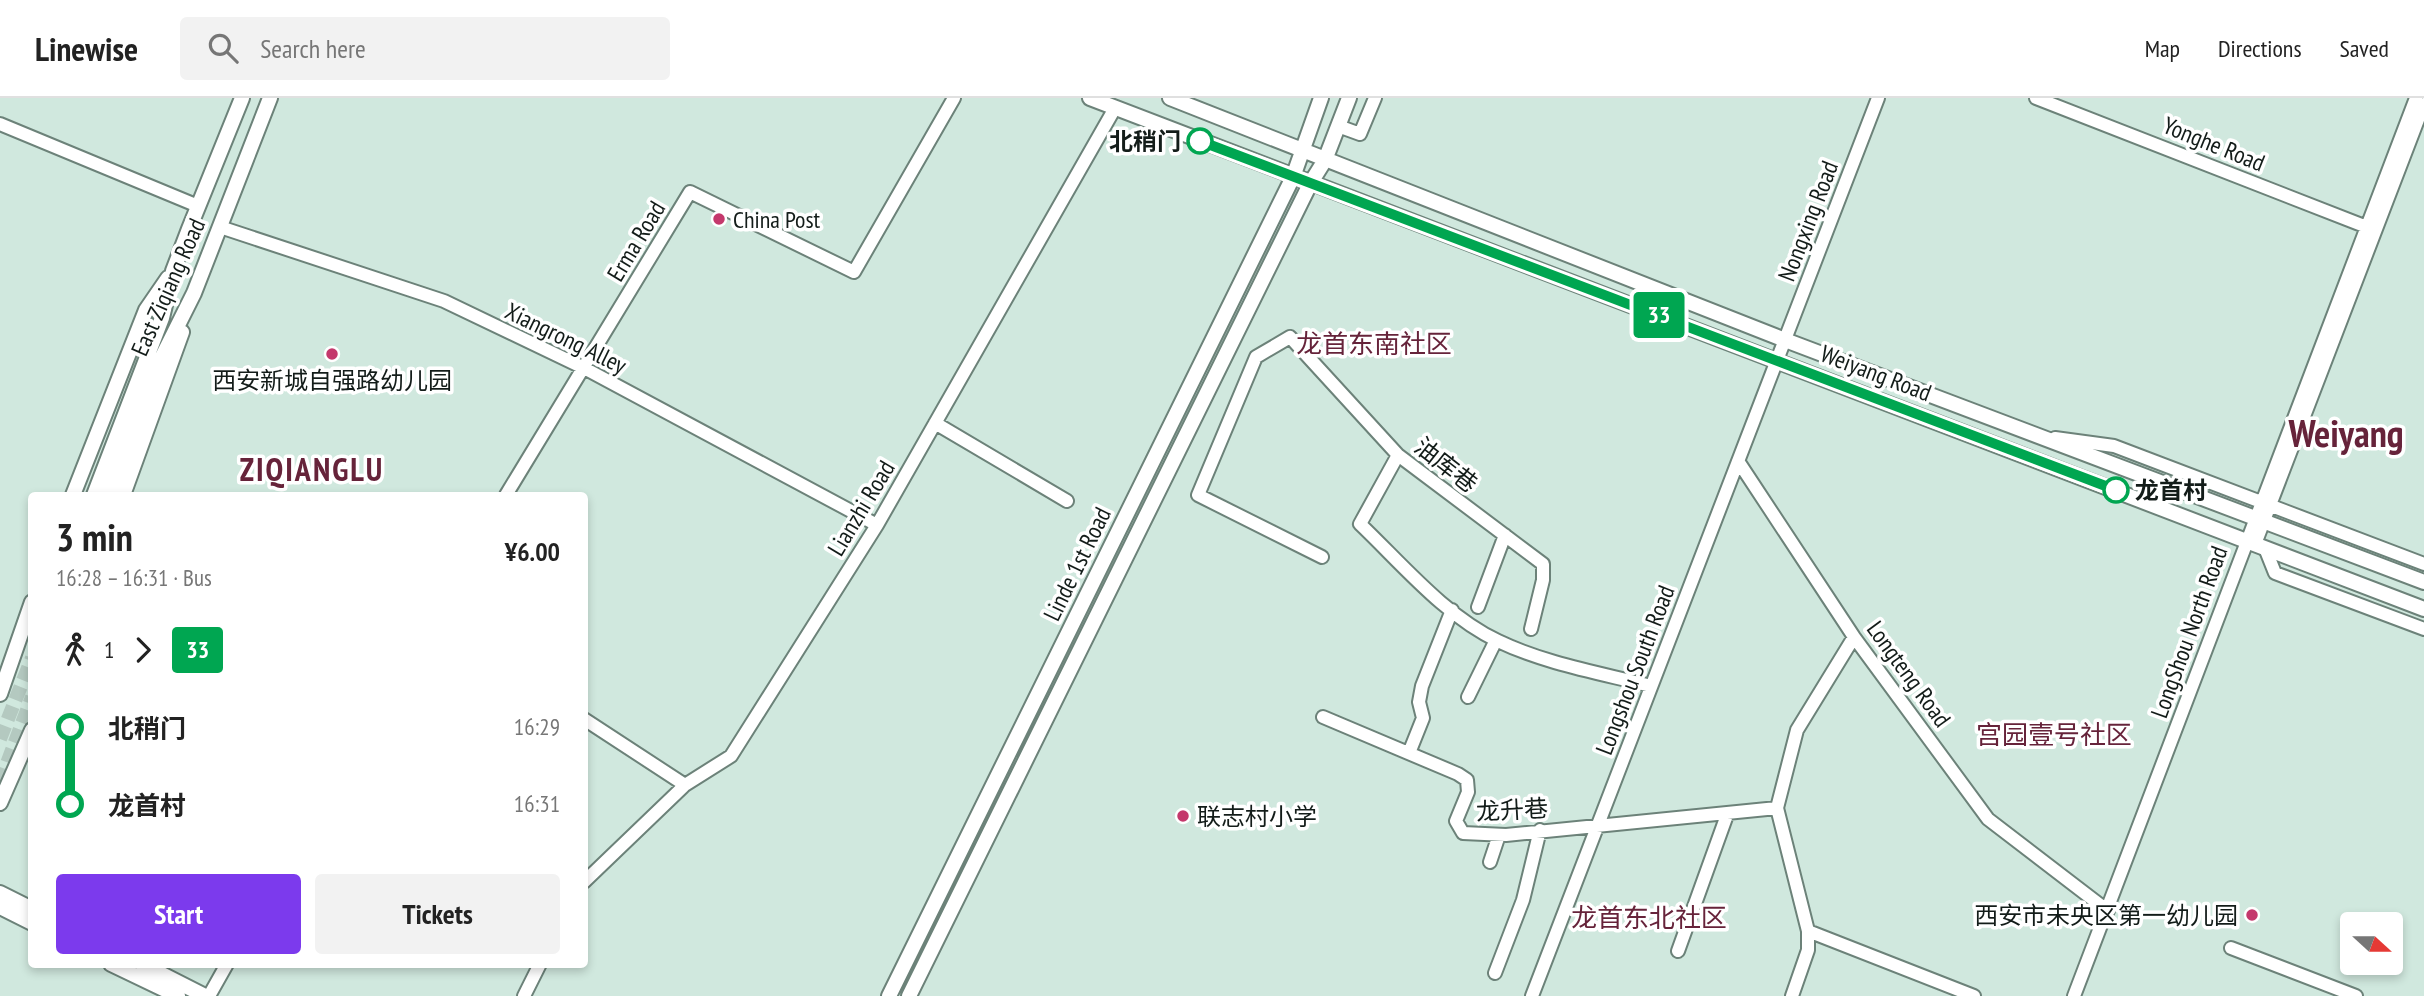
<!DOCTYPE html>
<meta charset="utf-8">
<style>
:root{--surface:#fff;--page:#f2f2f2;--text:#222;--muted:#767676;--line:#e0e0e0;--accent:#7c3aed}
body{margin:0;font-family:"PT Sans Narrow","Noto Sans SC",sans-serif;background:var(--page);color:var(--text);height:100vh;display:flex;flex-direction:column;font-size:26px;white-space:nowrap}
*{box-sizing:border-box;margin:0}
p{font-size:23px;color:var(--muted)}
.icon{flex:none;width:38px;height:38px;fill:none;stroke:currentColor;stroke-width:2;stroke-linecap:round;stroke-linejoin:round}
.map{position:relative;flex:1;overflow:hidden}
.sheet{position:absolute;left:28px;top:394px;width:560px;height:476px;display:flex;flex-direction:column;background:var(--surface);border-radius:7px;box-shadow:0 4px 10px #0003}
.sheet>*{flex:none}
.badge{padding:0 14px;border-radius:5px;font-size:24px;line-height:46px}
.needle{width:46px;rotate:111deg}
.tools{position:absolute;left:2340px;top:814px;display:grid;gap:14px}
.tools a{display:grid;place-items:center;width:63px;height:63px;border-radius:7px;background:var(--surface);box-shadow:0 4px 10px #0003;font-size:35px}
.map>.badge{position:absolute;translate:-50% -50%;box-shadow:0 0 0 4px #fff}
.legs{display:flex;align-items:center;gap:10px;height:77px;padding:0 28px;font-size:23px}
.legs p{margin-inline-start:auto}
.headline{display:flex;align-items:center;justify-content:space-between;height:119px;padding:0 28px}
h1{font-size:38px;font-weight:700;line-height:52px}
.primary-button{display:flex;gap:14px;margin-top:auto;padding:14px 28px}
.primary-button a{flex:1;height:80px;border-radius:7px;background:var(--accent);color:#fff;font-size:28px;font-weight:700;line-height:80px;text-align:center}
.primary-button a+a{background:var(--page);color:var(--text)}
ul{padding:0 28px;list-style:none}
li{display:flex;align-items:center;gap:24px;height:77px;font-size:26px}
li i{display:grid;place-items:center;width:10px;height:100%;margin:0 9px;background:currentColor}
li i::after{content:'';width:18px;height:18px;margin:-9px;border:5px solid;border-radius:50%;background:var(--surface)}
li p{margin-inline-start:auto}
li:first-child i{background:linear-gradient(#0000 50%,currentColor 0)}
li:last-child i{background:linear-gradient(currentColor 50%,#0000 0)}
header{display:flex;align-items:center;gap:42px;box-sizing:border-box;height:98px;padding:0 35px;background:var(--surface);border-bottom:2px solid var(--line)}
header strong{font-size:33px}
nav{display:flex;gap:38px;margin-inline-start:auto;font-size:24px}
.search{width:490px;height:63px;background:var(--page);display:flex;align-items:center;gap:18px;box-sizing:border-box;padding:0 24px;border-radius:7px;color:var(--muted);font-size:26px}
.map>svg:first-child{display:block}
</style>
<header>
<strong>Linewise</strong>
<div class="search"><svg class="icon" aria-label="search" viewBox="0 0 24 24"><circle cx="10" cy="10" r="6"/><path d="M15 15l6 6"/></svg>Search here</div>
<nav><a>Map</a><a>Directions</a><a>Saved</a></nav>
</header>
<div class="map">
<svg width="2424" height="898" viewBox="0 0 2424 898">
<rect width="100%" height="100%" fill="#d0e8de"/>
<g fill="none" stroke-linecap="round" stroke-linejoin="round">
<path stroke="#b4c9c0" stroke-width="14" stroke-dasharray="14 7" stroke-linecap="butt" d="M 0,641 L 32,560
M 0,684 L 32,599"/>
<g stroke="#6c8279" stroke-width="16">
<path id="minor" d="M 2036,0 L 2372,131
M 0,26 L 198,108
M 1338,28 L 1360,36 L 1375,0
M 220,129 L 444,203 L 584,270 L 877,427
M 935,325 L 1067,403
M 2055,340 L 2114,348 L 2424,466
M 1398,357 L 1360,426 C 1402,466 1445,518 1498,543 C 1546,566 1600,575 1651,588
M 1738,363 L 1854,539 L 1988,721 L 2108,813
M 506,397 L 690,94 L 854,174 L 954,0
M 2255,446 L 2424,6
M 2265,450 L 2275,475 L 2424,531
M 1322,459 L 1198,397 L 1256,259 L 1290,239 L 1398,357 L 1543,466 L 1543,482 L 1531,531
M 1478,509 L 1505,437
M 1468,599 L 1496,542
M 1323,619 L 1458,676 L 1467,682 L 1468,694 L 1456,723 L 1463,735 L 1506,737 L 1777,710
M 584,621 L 685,687
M 1409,655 L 1423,620 L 1419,604 L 1422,588 L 1452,512
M 1490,764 L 1499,737
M 584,784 L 685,687 L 731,658 L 877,427 L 1115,10
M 1808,833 L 1974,898
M 2231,850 L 2356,898
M 1678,853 L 1727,717
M 1495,875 L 1523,802 L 1540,732
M 209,898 L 227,866
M 524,898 L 540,866
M 1532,898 L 1878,0
M 1792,898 L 1808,852 L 1808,833 L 1777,710 L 1797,632 L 1854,539
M 2074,898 L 2416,0"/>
</g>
<g stroke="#6c8279" stroke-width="18">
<path id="major" d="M 1090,0 L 2424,511
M 1170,0 L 1785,242 L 2424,484
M 73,397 L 146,212 L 168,180
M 94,397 L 162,220 L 173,173 L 189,131 L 242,0
M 109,397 L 161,261 L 194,195 L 270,0
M 123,397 L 182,234
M 0,596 L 32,504
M 0,705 L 32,632
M 0,795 L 32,811
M 0,809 L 32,825
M 111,866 L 178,898
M 142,866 L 205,898
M 889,898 L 1293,79 L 1321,0
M 909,898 L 1310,86 L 1325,62 L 1349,0"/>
</g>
<use href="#minor" stroke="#fff" stroke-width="12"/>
<use href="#major" stroke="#fff" stroke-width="14"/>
</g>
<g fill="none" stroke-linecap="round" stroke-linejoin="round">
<g stroke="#fff" stroke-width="16">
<path id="line-1" d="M 1200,43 L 2116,392"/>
</g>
<use href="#line-1" stroke="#00a651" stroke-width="10"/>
</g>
<g fill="#fff" stroke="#00a651" stroke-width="3.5">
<circle cx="1200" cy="43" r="12"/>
<circle cx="2116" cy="392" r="12"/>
</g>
<g fill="#c4386c" stroke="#fff" stroke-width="2.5">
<circle cx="719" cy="121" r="7"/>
<circle cx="332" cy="256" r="7"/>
<circle cx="1183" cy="718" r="7"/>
<circle cx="2252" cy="817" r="7"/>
</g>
<g text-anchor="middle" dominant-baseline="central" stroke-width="7" stroke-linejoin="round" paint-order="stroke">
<g font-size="24" font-weight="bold" fill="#131c19" stroke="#fff" text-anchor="end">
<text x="1181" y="43">北稍门</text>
<text x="2135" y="392" text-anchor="start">龙首村</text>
</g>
<g font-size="24" fill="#131c19" stroke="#fff">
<text transform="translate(2214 46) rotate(22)">Yonghe Road</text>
<text transform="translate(1808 123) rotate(-69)">Nongxing Road</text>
<text transform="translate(636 143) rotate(-59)">Erma Road</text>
<text transform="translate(168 189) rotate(-66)">East Ziqiang Road</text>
<text transform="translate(566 240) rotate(26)">Xiangrong Alley</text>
<text transform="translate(1876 275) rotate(21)">Weiyang Road</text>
<text transform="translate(1446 367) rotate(38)">油库巷</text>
<text transform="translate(861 410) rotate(-59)">Lianzhi Road</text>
<text transform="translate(1077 466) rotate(-64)">Linde 1st Road</text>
<text transform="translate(2189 534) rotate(-70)">LongShou North Road</text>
<text transform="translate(1635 572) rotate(-69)">Longshou South Road</text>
<text transform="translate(1909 576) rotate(54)">Longteng Road</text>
<text transform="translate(1512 712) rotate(-3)">龙升巷</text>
</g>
<g font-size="24" fill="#131c19" stroke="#fff" text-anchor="start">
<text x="733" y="121">China Post</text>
<text x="332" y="282" text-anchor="middle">西安新城自强路幼儿园</text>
<text x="1197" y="718">联志村小学</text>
<text x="2238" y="817" text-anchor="end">西安市未央区第一幼儿园</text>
</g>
<g font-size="26" fill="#66233a" stroke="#fff">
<text x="1374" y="245">龙首东南社区</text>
<text x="2054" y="636">宫园壹号社区</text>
<text x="1649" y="819">龙首东北社区</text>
</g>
<g font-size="32" font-weight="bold" letter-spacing="2" fill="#66233a" stroke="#fff">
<text x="312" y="371">ZIQIANGLU</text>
</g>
<g font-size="38" font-weight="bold" fill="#66233a" stroke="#fff">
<text x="2346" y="334">Weiyang</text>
</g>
</g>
</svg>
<div class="tools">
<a><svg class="needle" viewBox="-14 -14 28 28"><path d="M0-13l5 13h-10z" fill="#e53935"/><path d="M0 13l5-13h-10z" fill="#767676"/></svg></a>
</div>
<b class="badge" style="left:1659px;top:217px;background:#00a651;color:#fff">33</b>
<section class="sheet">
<div class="headline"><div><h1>3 min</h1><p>16:28 – 16:31 · Bus</p></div><b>¥6.00</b></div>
<div class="legs"><svg class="icon" aria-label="walk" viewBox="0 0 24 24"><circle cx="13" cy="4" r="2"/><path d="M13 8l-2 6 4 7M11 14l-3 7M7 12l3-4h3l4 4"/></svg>1<svg class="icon" aria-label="forward" viewBox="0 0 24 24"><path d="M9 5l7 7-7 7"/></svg><b class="badge" style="background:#00a651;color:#fff">33</b></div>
<ul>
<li><i style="color:#00a651"></i><b>北稍门</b><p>16:29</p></li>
<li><i style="color:#00a651"></i><b>龙首村</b><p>16:31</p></li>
</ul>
<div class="primary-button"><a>Start</a><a>Tickets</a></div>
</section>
</div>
